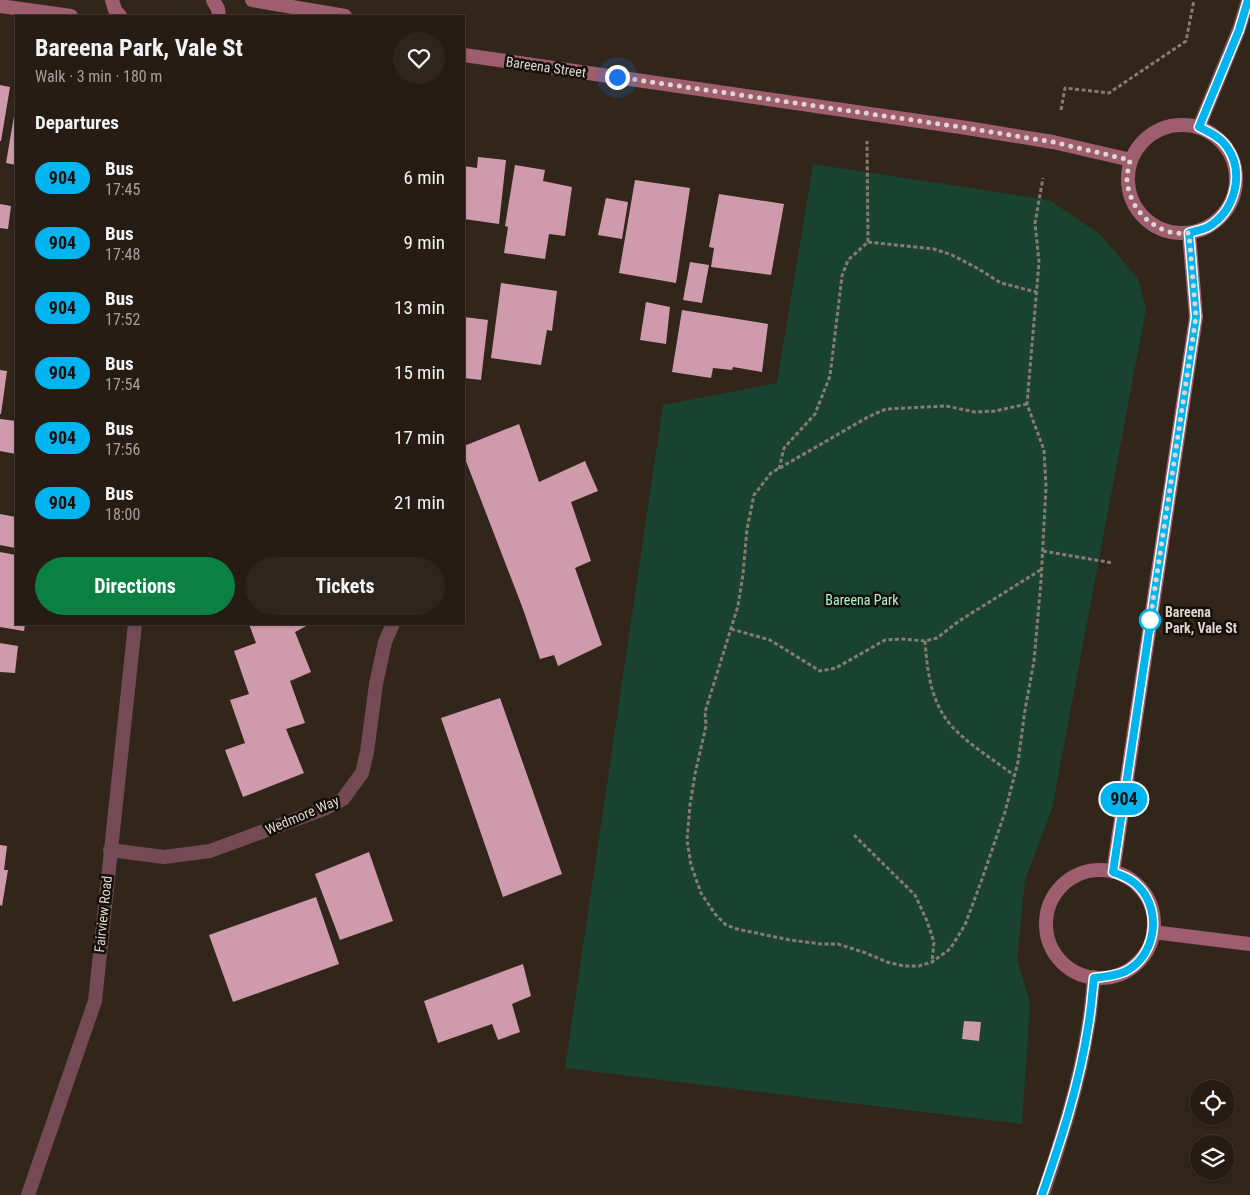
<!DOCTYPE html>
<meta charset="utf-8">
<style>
:root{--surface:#261c13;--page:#2e251c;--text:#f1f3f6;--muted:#a4a1a0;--line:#423a33;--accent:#0b8043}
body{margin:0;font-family:"Roboto Condensed",sans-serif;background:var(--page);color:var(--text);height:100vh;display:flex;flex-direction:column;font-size:19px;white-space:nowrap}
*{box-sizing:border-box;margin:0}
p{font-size:16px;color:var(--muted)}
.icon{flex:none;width:28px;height:28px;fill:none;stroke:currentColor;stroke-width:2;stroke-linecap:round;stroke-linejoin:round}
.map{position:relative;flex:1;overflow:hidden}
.side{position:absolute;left:15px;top:15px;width:450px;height:610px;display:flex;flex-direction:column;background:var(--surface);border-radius:0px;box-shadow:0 1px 4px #0004,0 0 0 1px var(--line)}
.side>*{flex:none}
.badge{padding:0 10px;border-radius:16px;font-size:18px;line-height:32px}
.fabs{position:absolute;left:1190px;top:1080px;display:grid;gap:10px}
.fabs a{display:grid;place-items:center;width:45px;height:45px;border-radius:50%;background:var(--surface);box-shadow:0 1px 4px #0004,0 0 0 1px var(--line);font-size:25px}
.you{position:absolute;width:25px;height:25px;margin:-12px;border:4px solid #fff;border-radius:50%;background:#1a73e8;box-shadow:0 0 0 8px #1a73e833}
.map>.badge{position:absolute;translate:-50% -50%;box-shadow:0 0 0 2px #fff}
h2{padding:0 20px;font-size:19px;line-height:45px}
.round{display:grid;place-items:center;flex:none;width:52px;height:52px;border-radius:26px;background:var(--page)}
.summary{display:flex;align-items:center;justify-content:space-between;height:85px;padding:0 20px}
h1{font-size:24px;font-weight:700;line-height:38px}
.action{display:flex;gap:10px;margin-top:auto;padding:10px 20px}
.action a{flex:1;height:58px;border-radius:30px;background:var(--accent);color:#fff;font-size:20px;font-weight:700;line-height:58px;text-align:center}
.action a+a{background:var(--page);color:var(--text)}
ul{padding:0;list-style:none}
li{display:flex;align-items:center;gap:15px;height:65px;padding:0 20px}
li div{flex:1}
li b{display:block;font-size:19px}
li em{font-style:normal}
li .badge{min-width:55px;font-weight:700;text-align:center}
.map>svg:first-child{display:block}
</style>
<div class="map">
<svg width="1250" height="1195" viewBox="0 0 1250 1195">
<rect width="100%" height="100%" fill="#322519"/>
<path fill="#194230" d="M 813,164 L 1049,200 L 1101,235 L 1138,279 L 1146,309 L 1052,809 L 1025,880 L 1017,960 L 1030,1003 L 1022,1124 L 565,1068 L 663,405 L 777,383 Z"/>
<path fill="#cf9bac" d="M 0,85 L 10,87 L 1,141 L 0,141 Z
M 15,110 L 16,110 L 16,165 L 6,163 Z
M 478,157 L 506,160 L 499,224 L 464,219 L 464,166 L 477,168 Z
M 515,165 L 545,170 L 543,181 L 572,187 L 565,236 L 549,234 L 545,259 L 504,253 L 508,227 L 505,226 Z
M 635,180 L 690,188 L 676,283 L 619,273 Z
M 719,194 L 784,204 L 771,275 L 711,267 L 714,248 L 709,247 Z
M 606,198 L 628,202 L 622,239 L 598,235 Z
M 0,204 L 11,206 L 8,229 L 0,228 Z
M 690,262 L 709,265 L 702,303 L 683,300 Z
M 501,283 L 557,291 L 552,331 L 547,330 L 541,365 L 491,358 Z
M 646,302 L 670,307 L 666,344 L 640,340 Z
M 682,310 L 768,324 L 762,372 L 733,367 L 732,370 L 713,368 L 711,378 L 672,372 Z
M 464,317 L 488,320 L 481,380 L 464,378 Z
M 0,370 L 7,371 L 1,414 L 0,414 Z
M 0,419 L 16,421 L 16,454 L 0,451 Z
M 519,424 L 539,482 L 585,461 L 598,491 L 571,502 L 591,561 L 575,568 L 602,645 L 558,666 L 554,655 L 540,659 L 523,609 L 464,456 L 464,446 Z
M 0,514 L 16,517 L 15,548 L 0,545 Z
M 0,552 L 16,555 L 16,624 L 25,624 L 24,631 L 0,627 Z
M 249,624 L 310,624 L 295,632 L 311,672 L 290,681 L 305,723 L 286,729 L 304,773 L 243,797 L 225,750 L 245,743 L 230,700 L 249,694 L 234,651 L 256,643 Z
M 0,643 L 18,646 L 15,673 L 0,672 Z
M 500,698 L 562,874 L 503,897 L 441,718 Z
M 0,845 L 7,846 L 4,870 L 8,870 L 2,906 L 0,905 Z
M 369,852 L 393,921 L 340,940 L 315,874 Z
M 316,897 L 339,964 L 233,1002 L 209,935 Z
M 523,964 L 531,996 L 512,1004 L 520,1032 L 498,1040 L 492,1024 L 438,1043 L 424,1001 Z
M 964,1021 L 981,1022 L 979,1041 L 962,1039 Z"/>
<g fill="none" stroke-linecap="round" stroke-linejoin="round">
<path stroke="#877c72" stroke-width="3" stroke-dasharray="4 2.5" stroke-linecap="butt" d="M 1061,110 L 1065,88 L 1109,93 L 1186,41 L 1194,0
M 868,242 L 934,249 L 952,255 L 977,268 L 1001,283 L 1036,292
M 1027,404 L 995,411 L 975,412 L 946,406 L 886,409 L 868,417 L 771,473 L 754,495 L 747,529 L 743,574 L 738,606 L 705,712 L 706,726 L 695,774 L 690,805 L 687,840 L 691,865 L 701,893 L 715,914 L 726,925 L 737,929 L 790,940 L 821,944 L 838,944 L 866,953 L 887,962 L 904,966 L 919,966 L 932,962 L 950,949 L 965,925 L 981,882 L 1005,812 L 1018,762 L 1025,710 L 1034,661 L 1041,581 L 1046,487 L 1044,450 L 1027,404 L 1039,262 L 1035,223 L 1043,178
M 779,469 L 784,448 L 815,414 L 830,376 L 842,276 L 848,260 L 868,242 L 867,141
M 1043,551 L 1113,563
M 731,629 L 770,640 L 820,671 L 836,668 L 885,640 L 903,639 L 925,641 L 937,638 L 959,621 L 1042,569
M 925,641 C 927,668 930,696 946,719 C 962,741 993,759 1015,776
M 854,835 L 915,895 L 927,921 L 934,942 L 932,962"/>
<path stroke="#744b55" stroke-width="14" d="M 1199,127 L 1239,29 L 1248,0
M 110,850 L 164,857 L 210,851 L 324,809 L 343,799 L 362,773 L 367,752 L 376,684 L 385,642 L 393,624
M 28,1195 L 95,1001 L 135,624"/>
<path stroke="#744b55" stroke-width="14" d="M 1043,1195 C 1061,1140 1079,1085 1088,1027 C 1091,1011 1092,994 1094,977"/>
<path stroke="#9e5e6f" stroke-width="14" d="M 112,0 L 115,10 L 120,16
M 213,0 L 218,9 L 219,16
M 252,0 L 345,16
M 0,6 L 71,16
M 464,55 L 967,128 L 1053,142 L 1131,160
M1128 179a54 54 0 1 1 108 0a54 54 0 1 1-108 0Z
M1046 924a54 54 0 1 1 108 0a54 54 0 1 1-108 0Z
M 1113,872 L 1196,317 L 1189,233
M 1153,932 L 1250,944"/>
</g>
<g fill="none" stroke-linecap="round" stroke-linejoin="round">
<g stroke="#fff" stroke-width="11">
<path id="line" d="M 1042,1195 C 1061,1140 1079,1085 1088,1027 C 1091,1011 1092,994 1094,978 C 1104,977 1114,976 1124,972 C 1155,958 1163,912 1139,887 C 1132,879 1123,876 1113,872 L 1196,317 L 1189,233 C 1195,231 1202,230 1208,227 C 1235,211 1245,173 1227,147 C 1220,137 1209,132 1199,127 L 1239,30 L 1248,0"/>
</g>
<use href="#line" stroke="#00b5ef" stroke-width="8"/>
<path stroke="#dfd6ce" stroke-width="5" stroke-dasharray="0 9" d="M 617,77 L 967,128 L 1053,142 L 1130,160 C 1129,166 1127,173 1127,180 C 1129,205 1146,225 1170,232 C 1176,234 1183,233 1189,233 L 1196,317 L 1149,627 L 1150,620"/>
</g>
<circle fill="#fff" stroke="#00b5ef" stroke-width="2.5" cx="1150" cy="620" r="10"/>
<g text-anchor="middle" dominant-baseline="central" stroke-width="5" stroke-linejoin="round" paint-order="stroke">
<g font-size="14" fill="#dfd6ce" stroke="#150f0a">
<text transform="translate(546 67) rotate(8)">Bareena Street</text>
<text transform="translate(302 815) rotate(-23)">Wedmore Way</text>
<text transform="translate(103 914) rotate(-84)">Fairview Road</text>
</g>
<g font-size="14" fill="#a8f9d1" stroke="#150f0a">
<text x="862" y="600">Bareena Park</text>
</g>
<g font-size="14" font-weight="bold" fill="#dfd6ce" stroke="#150f0a" text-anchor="start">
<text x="1165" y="612">Bareena<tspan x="1165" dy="16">Park, Vale St</tspan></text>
</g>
</g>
</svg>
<div class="fabs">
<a><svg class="icon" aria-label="locate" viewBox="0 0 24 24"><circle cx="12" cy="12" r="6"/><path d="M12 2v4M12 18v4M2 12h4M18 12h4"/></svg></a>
<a><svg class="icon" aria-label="layers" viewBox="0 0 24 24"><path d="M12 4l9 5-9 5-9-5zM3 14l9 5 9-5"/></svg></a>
</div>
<div class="you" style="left:617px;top:77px"></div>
<b class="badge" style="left:1124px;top:799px;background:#00b5ef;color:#111">904</b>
<section class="side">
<div class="summary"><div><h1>Bareena Park, Vale St</h1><p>Walk · 3 min · 180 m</p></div><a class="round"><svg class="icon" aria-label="heart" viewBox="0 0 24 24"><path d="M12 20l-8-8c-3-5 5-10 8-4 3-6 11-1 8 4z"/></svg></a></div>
<h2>Departures</h2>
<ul>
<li><span class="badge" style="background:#00b5ef;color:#111">904</span><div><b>Bus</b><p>17:45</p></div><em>6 min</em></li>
<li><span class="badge" style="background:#00b5ef;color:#111">904</span><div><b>Bus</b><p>17:48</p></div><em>9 min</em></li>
<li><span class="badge" style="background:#00b5ef;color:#111">904</span><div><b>Bus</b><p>17:52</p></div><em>13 min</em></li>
<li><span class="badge" style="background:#00b5ef;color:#111">904</span><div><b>Bus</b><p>17:54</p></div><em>15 min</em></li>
<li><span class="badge" style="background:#00b5ef;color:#111">904</span><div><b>Bus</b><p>17:56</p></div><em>17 min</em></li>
<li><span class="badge" style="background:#00b5ef;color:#111">904</span><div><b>Bus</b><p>18:00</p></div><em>21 min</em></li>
</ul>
<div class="action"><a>Directions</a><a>Tickets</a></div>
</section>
</div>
